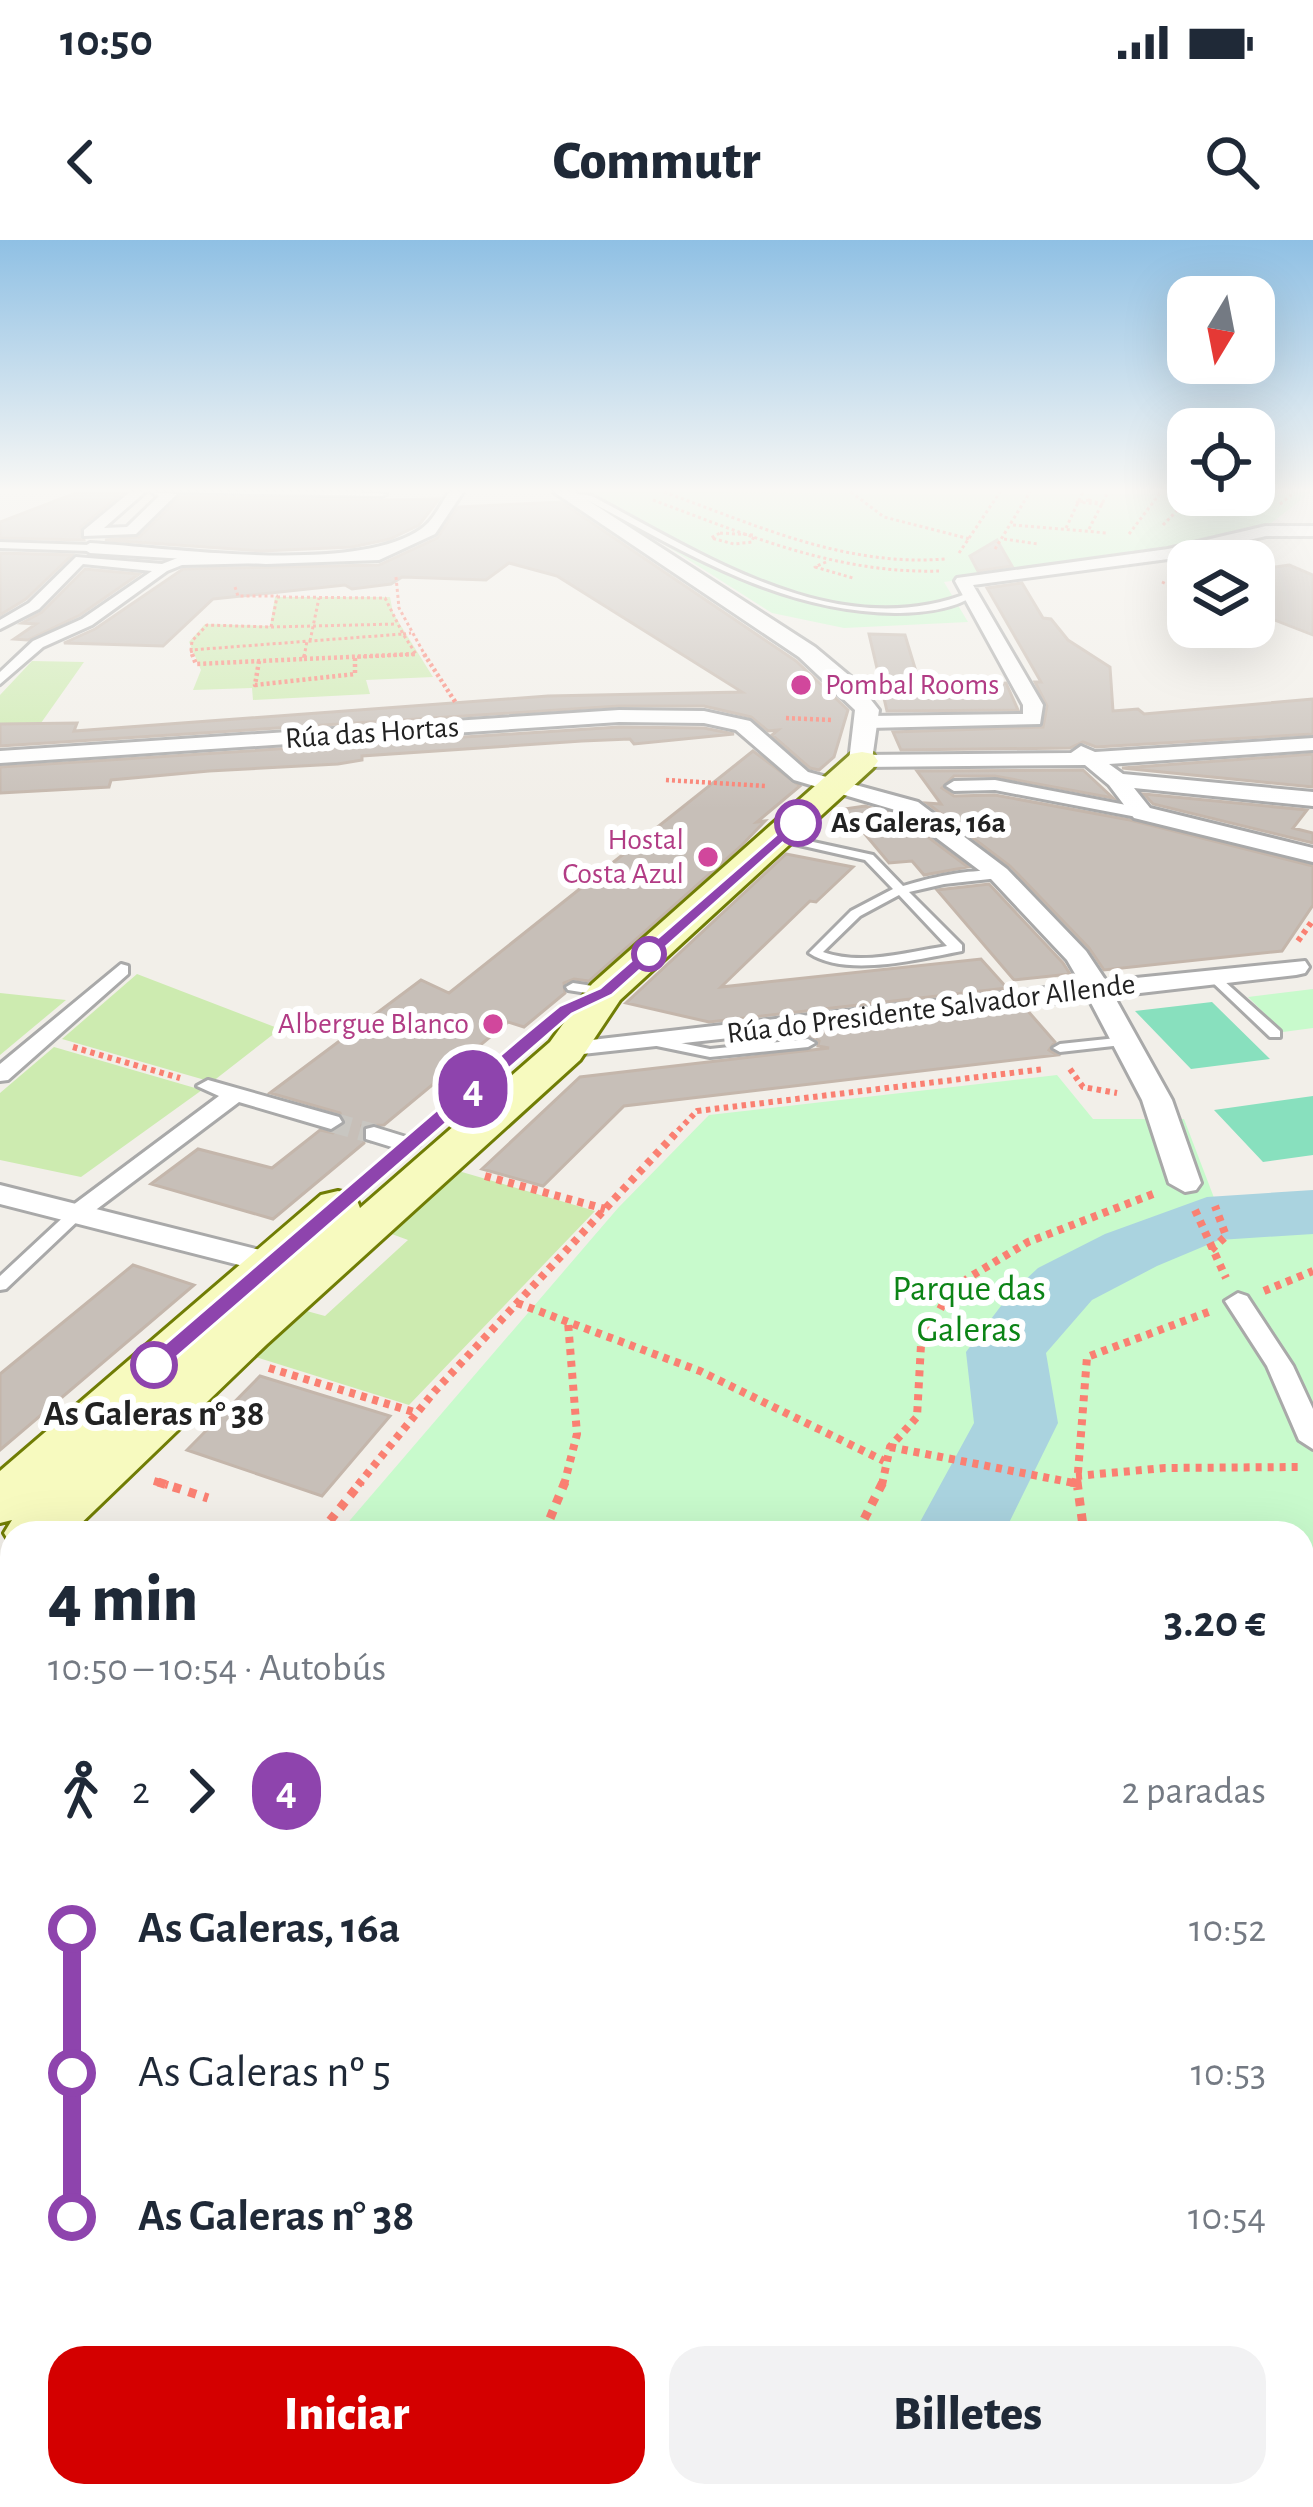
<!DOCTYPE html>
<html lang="es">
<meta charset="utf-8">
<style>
:root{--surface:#fff;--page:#f2f2f3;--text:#1f2937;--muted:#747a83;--accent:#d40000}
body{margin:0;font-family:"Alegreya Sans",sans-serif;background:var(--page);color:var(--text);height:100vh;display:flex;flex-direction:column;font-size:45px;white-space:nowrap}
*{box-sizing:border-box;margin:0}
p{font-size:39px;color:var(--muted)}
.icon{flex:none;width:66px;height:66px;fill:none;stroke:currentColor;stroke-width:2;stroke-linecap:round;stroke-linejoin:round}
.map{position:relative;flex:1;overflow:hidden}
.panel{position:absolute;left:0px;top:1281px;width:1314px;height:987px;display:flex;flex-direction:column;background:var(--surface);border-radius:36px 36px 0 0;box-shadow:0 12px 48px #0002}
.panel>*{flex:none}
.badge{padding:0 24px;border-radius:39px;font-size:42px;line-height:78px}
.needle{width:78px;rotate:190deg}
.controls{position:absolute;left:1167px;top:36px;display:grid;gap:24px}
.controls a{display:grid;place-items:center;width:108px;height:108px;border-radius:24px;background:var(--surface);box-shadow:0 12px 48px #0002;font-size:60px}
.map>.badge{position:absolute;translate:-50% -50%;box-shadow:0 0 0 6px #fff}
.legs{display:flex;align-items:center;gap:18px;height:132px;padding:0 48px;font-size:39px}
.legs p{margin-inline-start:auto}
.overview{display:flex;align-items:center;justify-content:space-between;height:204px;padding:0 48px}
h1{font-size:66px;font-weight:800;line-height:90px}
.button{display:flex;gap:24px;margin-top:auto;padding:24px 48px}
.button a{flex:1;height:138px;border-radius:36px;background:var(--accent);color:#fff;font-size:48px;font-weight:800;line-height:138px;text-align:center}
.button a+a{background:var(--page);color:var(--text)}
ul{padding:0 48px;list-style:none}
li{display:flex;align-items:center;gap:42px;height:144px;font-size:45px}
li i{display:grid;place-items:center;width:18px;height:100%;margin:0 15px;background:currentColor}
li i::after{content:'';width:30px;height:30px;margin:-15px;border:9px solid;border-radius:50%;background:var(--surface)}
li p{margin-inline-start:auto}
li:first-child i{background:linear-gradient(#0000 50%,currentColor 0)}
li:last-child i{background:linear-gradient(currentColor 50%,#0000 0)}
.status{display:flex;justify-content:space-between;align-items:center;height:84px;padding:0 60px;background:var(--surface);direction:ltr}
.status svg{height:33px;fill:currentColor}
header{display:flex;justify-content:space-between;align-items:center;height:156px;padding:0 48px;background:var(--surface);font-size:54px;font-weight:800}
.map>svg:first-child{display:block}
</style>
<div class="status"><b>10:50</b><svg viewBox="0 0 49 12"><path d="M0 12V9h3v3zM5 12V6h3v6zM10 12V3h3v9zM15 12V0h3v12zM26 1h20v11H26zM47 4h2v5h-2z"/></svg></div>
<header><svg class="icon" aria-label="back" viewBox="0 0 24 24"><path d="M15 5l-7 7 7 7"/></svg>Commutr<svg class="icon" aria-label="search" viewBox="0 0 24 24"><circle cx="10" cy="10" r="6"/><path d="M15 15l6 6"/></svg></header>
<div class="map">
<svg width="1313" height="2267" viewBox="0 0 1313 2267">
<rect width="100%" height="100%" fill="#f2efe9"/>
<path fill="#cdebb0" d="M 275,357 L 390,357 L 393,373 L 433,437 L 366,440 L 370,454 L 253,460 L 252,448 L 193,450 L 201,430 L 189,402 L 205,384 L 270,386 Z
M 32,421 L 84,422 L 41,483 L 0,484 L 0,455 Z
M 137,734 L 280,789 L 212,842 L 62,799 Z
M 0,753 L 66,760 L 0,815 Z
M 54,807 L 202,850 L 81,937 L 0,920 L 0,853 Z
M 455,930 L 595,971 L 409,1165 L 252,1116 L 303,1070 L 325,1076 L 408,1000 L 389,993 Z"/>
<path fill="#c8facc" d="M 582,252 L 1254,255 L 1311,252 L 1270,284 L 1155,313 L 944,342 L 968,382 L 844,388 L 772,373 Z
M 1313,749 L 1313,788 L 1283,792 L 1248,757 Z
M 1057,835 L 1093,879 L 1184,879 L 1216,963 L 1278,967 L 1313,963 L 1313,2068 L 1302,2075 L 1302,1293 L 339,1293 L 618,968 L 709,875 Z
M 12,1692 L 12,2256 L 1096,2256 L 1081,2267 L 0,2267 L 0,1707 Z"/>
<path fill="#88e0be" d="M 1212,762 L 1270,819 L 1191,829 L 1135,771 Z
M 1313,856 L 1313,915 L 1263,922 L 1214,870 Z
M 1302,1343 L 1313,1343 L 1313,1619 L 1302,1618 Z"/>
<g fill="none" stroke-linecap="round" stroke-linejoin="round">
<path fill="#aad3df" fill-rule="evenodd" d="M 1313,950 L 1313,994 L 1219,1000 L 1157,1026 L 1092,1060 L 1046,1113 L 1058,1183 L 1004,1293 L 914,1293 L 974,1183 L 966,1112 L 1010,1054 L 1038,1028 L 1105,994 L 1207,957 Z
M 12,2099 L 12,2237 L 0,2241 L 0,2103 Z
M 830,2256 L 1005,2256 L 1000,2267 L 826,2267 Z"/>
</g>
<path fill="#c7bfb8" stroke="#c4b6ab" stroke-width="3" d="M 76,253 L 121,254 L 81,287 L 84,300 L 0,298 L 0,282 Z
M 180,257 L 382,260 L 439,259 L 419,285 L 390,299 L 352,307 L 262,311 L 105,300 L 139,297 Z
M 561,262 L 796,421 L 848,470 L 834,517 L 819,530 L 810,528 L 772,495 L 778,490 L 768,491 L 751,477 L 704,466 L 619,466 L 0,506 L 0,484 L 77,483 L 74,491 L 548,456 L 742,452 L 557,336 L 509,323 L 486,340 L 402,337 L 391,344 L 352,349 L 345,345 L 213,359 L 163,406 L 64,403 L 95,389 L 183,329 L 379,325 L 437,298 L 458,267 Z
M 997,300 L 1012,326 L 978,331 L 970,316 Z
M 0,313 L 72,315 L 26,359 L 0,375 Z
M 1289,325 L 1313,335 L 1313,395 L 1254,372 L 1254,330 Z
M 85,329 L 139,334 L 80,375 L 28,400 L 14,399 L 36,384 L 22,383 L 42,372 Z
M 1022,343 L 1043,378 L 1051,379 L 1068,400 L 1110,427 L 1113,471 L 1138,469 L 1144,474 L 1313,459 L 1313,494 L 1096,507 L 1083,502 L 1070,508 L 901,510 L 893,492 L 1043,487 L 1047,466 L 1035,442 L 1041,442 L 987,348 Z
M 869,394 L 905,395 L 921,448 L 1006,443 L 1018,470 L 887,471 Z
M 619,487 L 704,488 L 734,494 L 634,504 L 630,499 L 582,501 L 362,516 L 362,520 L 338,524 L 209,531 L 111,540 L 109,547 L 0,553 L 0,527 Z
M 753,511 L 800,546 L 757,582 L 765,581 L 742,605 L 589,741 L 574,739 L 564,743 L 565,753 L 524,787 L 508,782 L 384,885 L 362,886 L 364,903 L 273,979 L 151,944 L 198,909 L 272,928 L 320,890 L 333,893 L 344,886 L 340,873 L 270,853 L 421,740 L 449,753 Z
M 1313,514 L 1313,547 L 1122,528 Z
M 1083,530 L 1113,558 L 995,536 L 954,536 L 942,548 L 954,556 L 995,555 L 1130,580 L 1313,626 L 1313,665 L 1282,711 L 1104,730 L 1089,708 L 1010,626 L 927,563 L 941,564 L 917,531 Z
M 1144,554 L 1307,570 L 1293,588 L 1313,593 L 1313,603 L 1153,564 Z
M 865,566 L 900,576 L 968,627 L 924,635 L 912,621 L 889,623 L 844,569 Z
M 786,614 L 853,627 L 816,662 L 810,661 L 721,747 L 981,719 L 1007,748 L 709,782 L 626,763 Z
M 989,644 L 1063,723 L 1070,734 L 1014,740 L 937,650 Z
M 1027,770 L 1055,802 L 1049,810 L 1057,815 L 624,866 L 543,946 L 482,929 L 580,837 L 829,808 L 818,806 L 819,801 L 810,795 L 778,797 Z
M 133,1025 L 194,1045 L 0,1210 L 0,1134 Z
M 260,1136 L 390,1176 L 322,1256 L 187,1210 Z"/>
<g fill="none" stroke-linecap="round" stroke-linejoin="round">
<path stroke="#c8c6c1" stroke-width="20" stroke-dasharray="20 10" stroke-linecap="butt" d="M 331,882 L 374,894"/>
<g stroke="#a9a9a9" stroke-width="6">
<path id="service" d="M 165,252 L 357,252 L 386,254 L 382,256 Z
M 564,252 L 592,256 C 704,315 839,406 971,352 L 975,355 C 952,370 922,373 895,373 C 780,372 685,312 587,260 L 564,255 Z
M 781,595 L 873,615 L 903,646 C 929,638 981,625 1005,634 L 999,638 L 944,644 L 909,652 L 962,705 L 962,711 C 919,719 846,738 809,713 L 851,671 L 893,649 L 865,620 L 777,600 L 777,596 ZM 899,655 L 947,706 C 908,712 862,726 823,712 L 860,676 Z
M 1214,732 L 1280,791 L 1280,797 L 1270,797 L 1209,739 L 1207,736 Z
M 573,743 L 606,748 L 613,752 L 606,756 L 568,750 L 566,747 Z
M 652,797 L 710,809 L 808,799 L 815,803 L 808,807 L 710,817 L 647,804 L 647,798 Z
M 1126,797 L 1133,801 L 1131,804 L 1060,812 L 1053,808 L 1060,804 Z
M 77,968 L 83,970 L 85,973 L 83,976 L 6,1049 L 0,1050 L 0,1036 L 71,970 Z"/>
</g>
<g stroke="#a9a9a9" stroke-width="6">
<path id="pedestrian" d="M 0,302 L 90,305 L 96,308 L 90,311 L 0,308 Z
M 258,316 L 262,323 L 182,325 L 167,331 L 92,385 L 43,407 L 0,444 L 0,432 L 33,401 L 82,379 L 152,331 L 83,324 L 39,369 L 0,389 L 0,380 L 29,363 L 76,317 L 162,324 L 180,317 Z
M 995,540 L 1142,568 L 1150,573 L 1142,578 L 995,550 L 954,551 L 946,546 L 954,541 Z
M 121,724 L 128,726 L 128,734 L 8,840 L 0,841 L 0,824 Z
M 208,840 L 339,877 L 342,882 L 331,889 L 239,862 L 85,978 L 69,978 L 65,973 L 69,968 L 219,856 L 197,846 Z
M 374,887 L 416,900 L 419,905 L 408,912 L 366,899 L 366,889 Z
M 1238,1053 L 1247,1056 L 1293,1126 L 1313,1169 L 1313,1209 L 1299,1200 L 1267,1126 L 1225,1061 Z"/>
</g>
<g stroke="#a9a9a9" stroke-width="6">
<path id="minor" d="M 130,252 L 145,252 L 104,288 L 127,287 L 159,256 L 151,252 L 177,254 L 136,294 L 84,296 L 84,290 Z
M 449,252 L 463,252 L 435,294 L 379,320 L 266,324 L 90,313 L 82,308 L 90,303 C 172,308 355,335 421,289 C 433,281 441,264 449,252 Z
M 1266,286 L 1313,286 L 1313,296 L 1266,296 L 1168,319 L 973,345 L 1043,465 L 1040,484 L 868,488 L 858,482 L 868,476 L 1023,474 L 1023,465 L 955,341 L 957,338 L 1168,309 Z
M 619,470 L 704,471 L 750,481 L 808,532 L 918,562 L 1007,629 L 1086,711 L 1106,741 L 1305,721 L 1309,727 L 1305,733 L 1296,735 L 1114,756 L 1172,860 L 1201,943 L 1196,950 L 1185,952 L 1169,943 L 1142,860 L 1089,759 L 555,817 L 551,811 L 565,803 L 1081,744 L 1067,720 L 991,639 L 902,572 L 794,540 L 736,490 L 704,483 L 619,482 L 0,523 L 0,511 Z
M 1313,498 L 1313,510 L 1109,524 L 1123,534 L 1313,552 L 1313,566 L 1134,548 L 1150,568 L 1313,608 L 1313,622 L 1134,578 L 1109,545 L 1085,525 L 862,527 L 852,521 L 862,515 L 1071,513 L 1081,506 L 1095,512 Z
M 0,945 L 300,1020 L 310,1037 L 293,1047 L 281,1044 L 275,1034 L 0,964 Z
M 1313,2095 L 1313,2160 L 1302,2164 L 1302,2099 Z
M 1115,2256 L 1187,2256 L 1182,2267 L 1110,2267 Z"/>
</g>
<g stroke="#a9a9a9" stroke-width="6">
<path id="tertiary" d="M 554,252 L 575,252 L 815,407 L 857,442 L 879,470 L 871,527 L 853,527 L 849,521 L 855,470 L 799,417 Z"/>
</g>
<g stroke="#707d05" stroke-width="6">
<path id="secondary" d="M 862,512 L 873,514 L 878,521 L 873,528 L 620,760 L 580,820 L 266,1105 L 71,1293 L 12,1293 L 12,1306 L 4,1293 L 12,1280 L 0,1283 L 0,1231 L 321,955 L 338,951 L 355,955 L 360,968 L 550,802 L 592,744 L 851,514 Z"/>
</g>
<path stroke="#fa8072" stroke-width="3" stroke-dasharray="3 3" stroke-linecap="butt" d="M 664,252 C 756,285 845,327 945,319
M 851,252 L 884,277 L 970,299
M 653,260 C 747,295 837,334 939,331
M 1089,260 L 1102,264 L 1077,262 Z
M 1280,264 L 1295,252
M 1013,285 L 1107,293
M 1163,285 L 1192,255
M 1066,288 L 1083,252
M 1089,289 L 1108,252
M 720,293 L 754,295 L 752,302 L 734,304 L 711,298 Z
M 1129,294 L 1161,252
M 1004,299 L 1038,304
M 995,309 L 1030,252
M 959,313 L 1000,252
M 826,322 L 815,327 L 853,338
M 396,337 L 399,368 L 426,417
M 1162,342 L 1188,354
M 235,347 L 238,356 L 278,356
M 277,357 L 385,358 L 403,394 L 191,410 L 192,401 L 207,385 L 271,387 Z
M 271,387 L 397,384
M 403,394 L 411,393
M 310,401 L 319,358
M 191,410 L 193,417
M 304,417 L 307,401
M 357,417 L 416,414 L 403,394"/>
<path stroke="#fa8072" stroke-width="4.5" stroke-dasharray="3 3" stroke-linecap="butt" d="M 192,414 L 196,424 L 304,419 L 305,414
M 424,414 L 456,463
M 304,419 L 416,414
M 259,421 L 255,445 L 355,434 L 355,417
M 786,478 L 833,480
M 666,540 L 766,546"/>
<path stroke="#fa8072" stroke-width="6" stroke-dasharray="4.5 4.5" stroke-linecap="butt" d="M 1298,701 L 1313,680
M 73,807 L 180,838
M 1070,829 L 1083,847 L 1117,853
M 672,897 L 697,871 L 1044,829"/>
<path stroke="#fa8072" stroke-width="8" stroke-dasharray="6 6" stroke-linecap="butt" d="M 485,936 L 605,969
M 1195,970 L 1226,1038
M 1211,1010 L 1226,996 L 1215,966
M 1264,1051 L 1313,1031
M 517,1063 L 700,1131 L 884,1221
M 269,1128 L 417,1173
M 890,1207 L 1079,1244
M 1076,1236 L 1165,1228 L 1300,1227
M 154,1241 L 168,1245
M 358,1245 L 434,1152 L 675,894
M 564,1245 L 577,1194 L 568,1082
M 882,1245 L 890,1207 L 917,1177 L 921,1105 L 945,1060 L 968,1038 L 1028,1002 L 1153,954
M 1077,1245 L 1087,1117 L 1211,1071"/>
<path stroke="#fa8072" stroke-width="9" stroke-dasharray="8 8" stroke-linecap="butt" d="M 158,1242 L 208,1258
M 1071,1242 L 1079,1244
M 1077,1242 L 1084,1293
M 294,1288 L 308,1293
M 320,1293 L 361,1242
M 544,1293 L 565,1242
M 857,1293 L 883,1242
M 0,1419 L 12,1423
M 0,1687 L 12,1672"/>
<path stroke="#fa8072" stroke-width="12" stroke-dasharray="9 9" stroke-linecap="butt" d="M 0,2052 L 12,2049
M 879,2256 L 888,2267
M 386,2267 L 395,2256"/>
<use href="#service" fill="#fff" fill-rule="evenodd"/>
<use href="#pedestrian" fill="#fff" fill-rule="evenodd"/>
<use href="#minor" fill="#fff" fill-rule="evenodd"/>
<use href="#tertiary" fill="#fff" fill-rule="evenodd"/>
<use href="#secondary" fill="#f7fabf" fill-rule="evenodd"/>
</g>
<linearGradient id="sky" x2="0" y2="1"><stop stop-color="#8fc0e4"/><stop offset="0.44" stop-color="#f9f8f5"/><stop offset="1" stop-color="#f9f8f5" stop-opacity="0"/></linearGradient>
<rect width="1313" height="569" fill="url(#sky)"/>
<path fill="#8e44ad" stroke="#fff" stroke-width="3" d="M 793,580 L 805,583 L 612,755 L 572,774 L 162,1130 L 146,1130 L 146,1120 L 519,799 L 559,766 L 600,748 Z"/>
<g fill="#d1479c" stroke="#fff" stroke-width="4.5">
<circle cx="801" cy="445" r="12"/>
<circle cx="708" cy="617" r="12"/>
<circle cx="493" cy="784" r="12"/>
</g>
<g fill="#fff" stroke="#8e44ad" stroke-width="6">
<circle cx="798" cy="583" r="21"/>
<circle cx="649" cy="714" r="15"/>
<circle cx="154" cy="1125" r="21"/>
</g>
<g text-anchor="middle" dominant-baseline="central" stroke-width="12" stroke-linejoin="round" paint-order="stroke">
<g font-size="30" fill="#b23c85" stroke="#fff" text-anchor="end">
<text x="825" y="445" text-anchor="start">Pombal Rooms</text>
<text x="684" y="600">Hostal<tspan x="684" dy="34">Costa Azul</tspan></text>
<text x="469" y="784">Albergue Blanco</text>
</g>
<g font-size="30" fill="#222" stroke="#fff">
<text transform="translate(372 493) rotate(-4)">Rúa das Hortas</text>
<text transform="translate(931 769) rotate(-7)">Rúa do Presidente Salvador Allende</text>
</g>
<g font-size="30" font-weight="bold" fill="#222" stroke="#fff" text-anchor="start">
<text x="831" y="583">As Galeras, 16a</text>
</g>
<g font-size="36" fill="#0c8416" stroke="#fff">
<text x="969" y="1049">Parque das<tspan x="969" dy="41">Galeras</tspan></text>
</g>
<g font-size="36" font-weight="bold" fill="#222" stroke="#fff">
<text x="154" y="1174">As Galeras n° 38</text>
</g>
</g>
</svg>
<div class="controls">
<a><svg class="needle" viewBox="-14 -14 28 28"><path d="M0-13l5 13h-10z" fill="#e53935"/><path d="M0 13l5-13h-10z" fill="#747a83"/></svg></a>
<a><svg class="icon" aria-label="locate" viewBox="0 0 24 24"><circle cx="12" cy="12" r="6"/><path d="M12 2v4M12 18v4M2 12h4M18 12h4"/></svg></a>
<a><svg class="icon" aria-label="layers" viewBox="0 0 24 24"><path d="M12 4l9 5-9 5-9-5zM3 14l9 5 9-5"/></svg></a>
</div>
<b class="badge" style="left:473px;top:849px;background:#8e44ad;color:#fff">4</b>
<section class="panel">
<div class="overview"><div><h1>4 min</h1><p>10:50 – 10:54 · Autobús</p></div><b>3.20 €</b></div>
<div class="legs"><svg class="icon" aria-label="walk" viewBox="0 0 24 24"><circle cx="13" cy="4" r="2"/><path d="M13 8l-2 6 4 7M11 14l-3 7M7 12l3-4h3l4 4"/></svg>2<svg class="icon" aria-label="forward" viewBox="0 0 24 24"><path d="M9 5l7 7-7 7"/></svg><b class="badge" style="background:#8e44ad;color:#fff">4</b><p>2 paradas</p></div>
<ul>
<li><i style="color:#8e44ad"></i><b>As Galeras, 16a</b><p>10:52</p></li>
<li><i style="color:#8e44ad"></i><span>As Galeras nº 5</span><p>10:53</p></li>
<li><i style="color:#8e44ad"></i><b>As Galeras n° 38</b><p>10:54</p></li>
</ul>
<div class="button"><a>Iniciar</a><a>Billetes</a></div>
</section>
</div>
